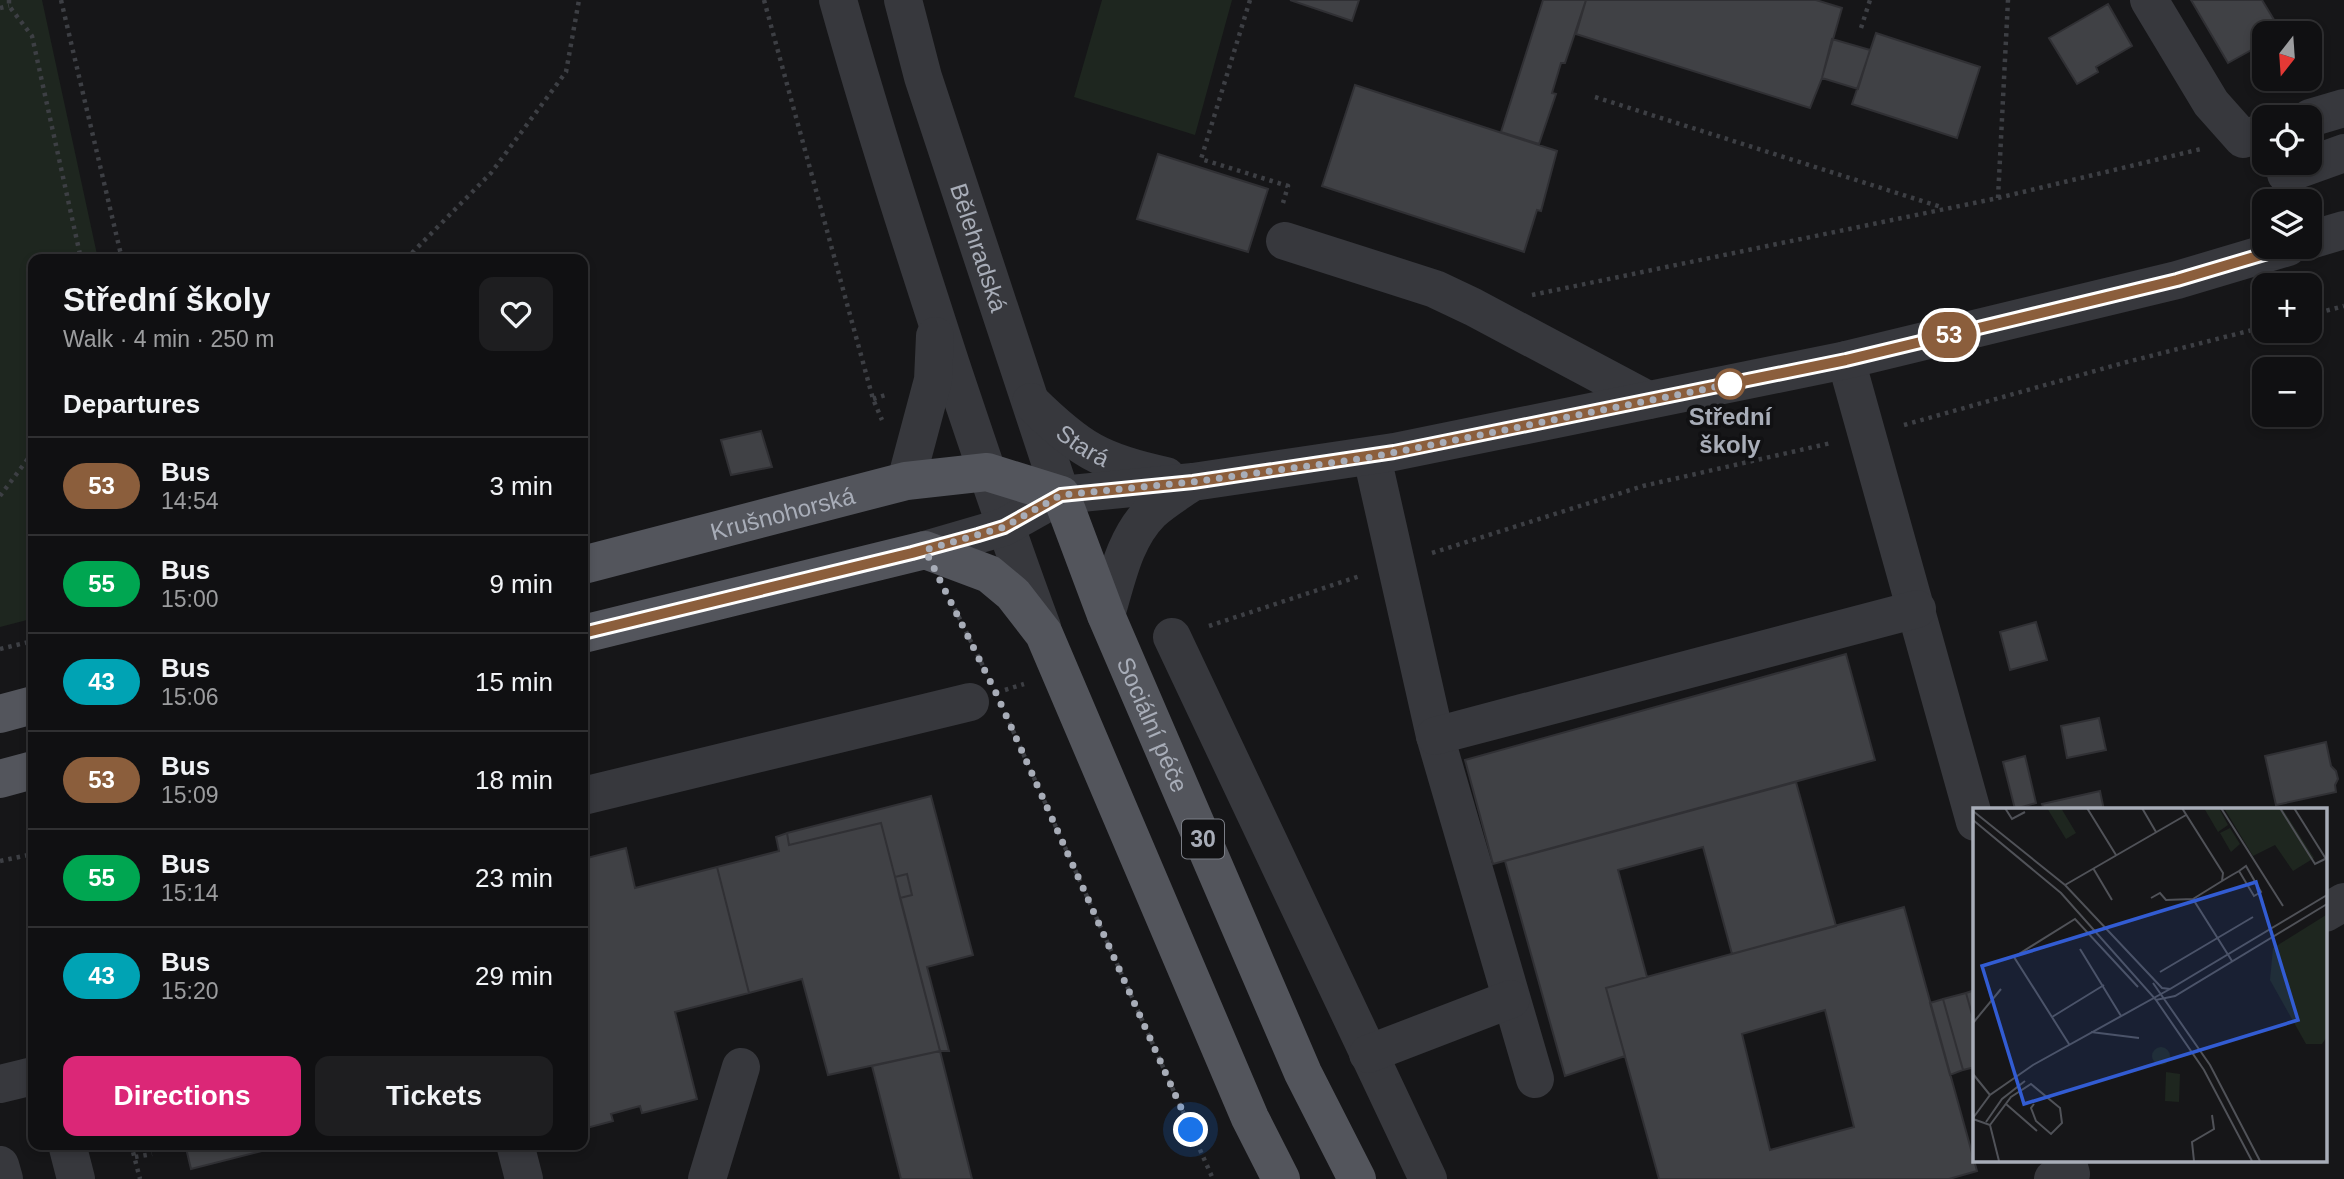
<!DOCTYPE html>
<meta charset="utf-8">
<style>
:root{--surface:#101012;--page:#1e1e20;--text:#f1f3f6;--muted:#9c9d9f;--line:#303032;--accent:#db2777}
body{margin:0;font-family:Helvetica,sans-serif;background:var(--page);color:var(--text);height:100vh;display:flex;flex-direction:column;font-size:26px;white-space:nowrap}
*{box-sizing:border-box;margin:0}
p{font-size:23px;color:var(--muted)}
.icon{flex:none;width:38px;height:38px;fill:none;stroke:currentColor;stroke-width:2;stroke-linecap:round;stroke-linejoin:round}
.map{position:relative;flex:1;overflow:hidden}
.side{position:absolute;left:28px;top:254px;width:560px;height:896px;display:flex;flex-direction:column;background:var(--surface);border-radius:14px;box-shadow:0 4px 10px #0003,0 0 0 2px var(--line)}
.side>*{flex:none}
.badge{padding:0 14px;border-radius:23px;font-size:24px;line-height:46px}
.needle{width:46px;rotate:197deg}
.buttons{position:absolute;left:2252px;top:21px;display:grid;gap:14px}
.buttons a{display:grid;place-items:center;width:70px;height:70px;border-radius:14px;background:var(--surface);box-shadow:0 4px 10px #0003,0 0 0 2px var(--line);font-size:35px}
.you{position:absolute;width:35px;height:35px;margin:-18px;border:5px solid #fff;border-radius:50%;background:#1a73e8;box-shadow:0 0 0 10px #1a73e833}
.map>.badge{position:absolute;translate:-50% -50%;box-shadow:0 0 0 4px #fff}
h2{padding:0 35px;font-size:26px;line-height:63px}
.round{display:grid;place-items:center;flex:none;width:74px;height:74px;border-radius:14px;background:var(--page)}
.summary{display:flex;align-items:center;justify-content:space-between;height:119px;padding:0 35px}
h1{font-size:33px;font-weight:700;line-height:52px}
.primary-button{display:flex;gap:14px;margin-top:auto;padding:14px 35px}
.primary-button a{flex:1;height:80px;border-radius:14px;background:var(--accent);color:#fff;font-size:28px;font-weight:700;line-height:80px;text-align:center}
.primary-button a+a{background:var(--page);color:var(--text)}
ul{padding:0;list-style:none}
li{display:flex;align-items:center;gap:21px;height:98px;padding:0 35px;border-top:2px solid var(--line)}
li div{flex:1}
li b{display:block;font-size:26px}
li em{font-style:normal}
li .badge{min-width:77px;font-weight:700;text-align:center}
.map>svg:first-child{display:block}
</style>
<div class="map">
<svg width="2344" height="1179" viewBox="0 0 2344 1179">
<rect width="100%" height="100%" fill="#161618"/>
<path fill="#1e261f" d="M 0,0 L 42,0 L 98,259 L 33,259 L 33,605 L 27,620 L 0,627 Z
M 1102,0 L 1232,0 L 1195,135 L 1074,97 Z"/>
<path fill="#404145" stroke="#303034" stroke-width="2" fill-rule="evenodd" d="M 1290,0 L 1359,0 L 1352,21 Z
M 1543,0 L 1586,0 L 1565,63 L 1561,63 L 1552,93 L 1556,94 L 1539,144 L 1501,132 Z
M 1586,0 L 1816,0 L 1842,8 L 1822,78 L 1810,108 L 1576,34 Z
M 2191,0 L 2262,0 L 2282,33 L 2264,33 L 2264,43 L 2228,63 Z
M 2108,4 L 2132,46 L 2096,67 L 2098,72 L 2077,84 L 2049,38 Z
M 1876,33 L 1980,67 L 1957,138 L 1852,104 Z
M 1832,39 L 1870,50 L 1858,89 L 1822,78 Z
M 1355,85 L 1557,151 L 1541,211 L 1537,210 L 1524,252 L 1322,186 Z
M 1158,154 L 1268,189 L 1248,252 L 1137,219 Z
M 761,431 L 772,467 L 731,475 L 721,440 Z
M 2036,622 L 2047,660 L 2010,670 L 2000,632 Z
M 1846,654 L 1875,760 L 1493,864 L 1465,760 Z
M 2099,718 L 2106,750 L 2067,758 L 2061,726 Z
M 2326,742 L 2331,766 L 2336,771 L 2338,779 L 2335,785 L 2336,792 L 2276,805 L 2265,756 Z
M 2025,756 L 2036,803 L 2015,809 L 2003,762 Z
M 1796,782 L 1836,926 L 1732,954 L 1703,847 L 1618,870 L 1647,977 L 1606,988 L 1625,1056 L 1565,1076 L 1505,861 Z
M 2100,791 L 2104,810 L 2044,810 L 2042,804 Z
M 931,796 L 973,955 L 927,967 L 949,1051 L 940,1051 L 900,898 L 912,895 L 907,874 L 895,877 L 881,823 L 789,845 L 787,833 Z
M 881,823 L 940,1051 L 828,1075 L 802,979 L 749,993 L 717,867 L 779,851 L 776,837 L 787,833 L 789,845 Z
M 626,848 L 635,888 L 717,867 L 749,993 L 675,1012 L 697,1099 L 642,1113 L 640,1106 L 611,1114 L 613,1121 L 583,1129 L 583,859 Z
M 907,874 L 912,895 L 900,898 L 895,877 Z
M 1904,907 L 1977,1171 L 1949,1179 L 1659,1179 L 1606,988 ZM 1825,1010 L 1854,1127 L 1770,1150 L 1742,1034 Z
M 1975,990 L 1975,1025 L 1966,993 Z
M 1966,993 L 1975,1025 L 1975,1067 L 1963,1070 L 1943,999 Z
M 1943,999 L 1963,1070 L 1950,1075 L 1930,1003 Z
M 940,1051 L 972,1179 L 901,1179 L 872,1066 Z
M 185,1144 L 290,1144 L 191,1169 Z"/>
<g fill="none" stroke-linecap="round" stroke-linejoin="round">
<path stroke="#3d3f44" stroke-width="4.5" stroke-dasharray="3.5 5" stroke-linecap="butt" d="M 9,0 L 9,6 L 32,36 L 81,259
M 61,0 L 122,259
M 764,0 L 873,399 L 882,420
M 1250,0 L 1201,159 L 1288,186 L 1283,203
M 0,8 L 9,6
M 1861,28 L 1870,0
M 1595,97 L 1941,207
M 1998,198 L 2008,0
M 406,259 L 491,173 L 566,72 L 579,0
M 1532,295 L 1998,198 L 2201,149
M 2310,315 L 2344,306
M 873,399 L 889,394
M 1904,425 L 2123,363 L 2264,327
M 0,496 L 33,452
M 1432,553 L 1643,486 L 1831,443
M 951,601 L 983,666
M 1209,626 L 1360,576
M 0,649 L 33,641
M 1005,690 L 1024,684
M 1006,715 L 1213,1179
M 0,861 L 33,854
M 131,1144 L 140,1179
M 135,1157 L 152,1154"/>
<g stroke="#37383d" stroke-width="38">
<path d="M 838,0 C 873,125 913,248 953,371 C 982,457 1010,542 1042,627"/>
<path id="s1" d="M 903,0 L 923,77 L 1061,495"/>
<path d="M 2149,0 L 2211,103 L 2243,139 L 2264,132"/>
<path d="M 2310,118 L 2344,108"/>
<path d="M 2286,174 L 2344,153"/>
<path d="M 2310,240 L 2344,230"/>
<path d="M 1285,241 L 1435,289 L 1473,307 L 1648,400"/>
<path d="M 1846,360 L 1975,822"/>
<path id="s2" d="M 1031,402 C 1079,449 1100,462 1166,476"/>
<path d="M 1372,457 L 1435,736 L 1535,1079"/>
<path d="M 906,481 L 933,380 L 935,336"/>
<path d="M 925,550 L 1004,527 L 1061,495 L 1193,482 L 1394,452 L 1846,360 L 2177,280 L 2288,247"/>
<path d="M 1106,615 C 1117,579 1124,539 1151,512 C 1163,501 1178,492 1191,483"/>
<path d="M 1172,637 L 1428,1179"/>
<path d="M 1435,736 L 1917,609"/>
<path d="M 583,796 L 970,702"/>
<path d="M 2325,913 L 2344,902"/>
<path d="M 1368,1054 L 1511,999"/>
<path d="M 0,1084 L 33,1076"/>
<path d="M 67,1144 L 76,1179"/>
<path d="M 515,1144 L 524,1179"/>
<path d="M 0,1165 L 4,1179"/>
<path d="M 707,1179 L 741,1067"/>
<path d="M 2053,1179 L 2071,1174 L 2067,1160"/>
</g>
<g stroke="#53555c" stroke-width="38">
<path id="s3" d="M 583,565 L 906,481 L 987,472 L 1061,495 L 1106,615 L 1303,1073 L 1357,1179"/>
<path d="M 583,634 L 925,550 L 989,574 L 1013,594 L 1044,634 L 1250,1118 L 1281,1179"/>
<path d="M 0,714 L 33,705"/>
<path d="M 0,779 L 33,770"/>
</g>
</g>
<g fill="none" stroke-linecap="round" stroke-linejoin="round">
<g stroke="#fff" stroke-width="16">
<path id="line" d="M 583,633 L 912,553 L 978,535 L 1004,527 L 1061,495 L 1193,482 L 1394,452 L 1846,360 L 2177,280 L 2288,247"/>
</g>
<use href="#line" stroke="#8b5e3c" stroke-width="10"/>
<path stroke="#a8adb8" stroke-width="7" stroke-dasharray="0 12.6" d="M 1191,1130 L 996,693 L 925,550 L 1004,527 L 1061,495 L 1193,482 L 1372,457 L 1730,384"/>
</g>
<circle fill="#fff" stroke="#8b5e3c" stroke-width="3.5" cx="1730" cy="384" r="14"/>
<g text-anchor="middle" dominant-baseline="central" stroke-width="7" stroke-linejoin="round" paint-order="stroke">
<rect fill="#111113" stroke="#7b7e86" stroke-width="2" x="1182" y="819.5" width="42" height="39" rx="5"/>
<g font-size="23" font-weight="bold" fill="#a8adb8">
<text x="1203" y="839">30</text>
</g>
<g font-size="24" fill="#a8adb8" stroke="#111113">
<text stroke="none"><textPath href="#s1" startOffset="259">Bělehradská</textPath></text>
<text stroke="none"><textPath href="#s2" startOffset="68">Stará</textPath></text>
<text stroke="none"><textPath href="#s3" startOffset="206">Krušnohorská</textPath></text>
<text stroke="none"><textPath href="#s3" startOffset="740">Sociální péče</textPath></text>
</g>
<g font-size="24" font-weight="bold" fill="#a8adb8" stroke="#111113">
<text x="1730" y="416">Střední<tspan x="1730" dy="28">školy</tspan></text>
</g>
</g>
<g transform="translate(1973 808)">
<rect width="354" height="354" fill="#161618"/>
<path d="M 74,0 L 88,0 L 103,25 L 93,31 ZM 231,0 L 246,0 L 255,17 L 245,24 ZM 251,0 L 309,0 L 341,50 L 320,63 L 302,37 L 280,48 ZM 257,20 L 267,36 L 258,44 L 247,25 ZM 353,107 L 353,230 L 349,236 L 333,236 L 297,172 L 300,140 ZM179 248a9 9 0 1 1 18 0a9 9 0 1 1-18 0ZM 193,264 L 207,266 L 206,294 L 192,293 Z" fill="#1e261f"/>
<path fill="none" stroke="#505258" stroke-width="2" d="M 32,0 L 39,11 L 52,4M 114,0 L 143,47M 169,0 L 183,24M 209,0 L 250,65 L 249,73M 248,0 L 310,98M 307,0 L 342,56 L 352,51M 321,0 L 353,51M 0,3 L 92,77 L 189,180 L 197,181 L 354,87M 0,12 L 88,85 L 183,192 L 202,188 L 354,96M 120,60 L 139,92M 92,77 L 213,7M 178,90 L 187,85 L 193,92 L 220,91M 107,141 L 148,208M 259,153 L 220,91 L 249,73 L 259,67 L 266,63 L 273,58 L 288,84 L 281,88 L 266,63M 187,164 L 280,109M 180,175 L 237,257 L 287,353M 183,192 L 231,262 L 279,353M 79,209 L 131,177M 0,215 L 28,181M 118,224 L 166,230M 96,236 L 41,149 L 102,111 L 165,179M 0,266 L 17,287M 33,296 L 64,323M 0,310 L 17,287 L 60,257 L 197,181M 0,311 L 17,317 L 26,353M 13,314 L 29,291 L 52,273M 17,317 L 38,289 L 58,276 L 87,300 L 89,315 L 78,326 L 63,313 L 58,300 L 61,296M 221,353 L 219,334 L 241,321 L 239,307"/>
<path fill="#325cd3" fill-opacity="0.15" stroke="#325cd3" stroke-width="3.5" d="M 283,74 L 325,212 L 51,296 L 9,158 Z"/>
<rect width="354" height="354" fill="none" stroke="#a8adb8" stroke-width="3.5"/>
</g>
</svg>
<div class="buttons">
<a><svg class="needle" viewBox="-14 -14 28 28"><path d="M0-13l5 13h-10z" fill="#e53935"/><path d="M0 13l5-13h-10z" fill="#9c9d9f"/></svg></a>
<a><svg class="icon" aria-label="locate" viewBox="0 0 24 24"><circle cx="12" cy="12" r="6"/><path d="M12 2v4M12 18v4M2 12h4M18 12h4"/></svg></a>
<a><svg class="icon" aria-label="layers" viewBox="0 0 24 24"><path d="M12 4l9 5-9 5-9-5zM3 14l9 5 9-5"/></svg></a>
<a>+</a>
<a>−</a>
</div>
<div class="you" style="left:1191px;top:1130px"></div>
<b class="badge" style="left:1949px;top:335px;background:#8b5e3c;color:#fff">53</b>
<section class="side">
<div class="summary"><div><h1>Střední školy</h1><p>Walk · 4 min · 250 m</p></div><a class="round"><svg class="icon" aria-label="heart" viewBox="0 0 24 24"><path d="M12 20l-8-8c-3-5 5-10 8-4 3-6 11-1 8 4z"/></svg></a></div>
<h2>Departures</h2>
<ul>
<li><span class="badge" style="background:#8b5e3c;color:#fff">53</span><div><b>Bus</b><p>14:54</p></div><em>3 min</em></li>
<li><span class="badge" style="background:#00a651;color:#fff">55</span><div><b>Bus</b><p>15:00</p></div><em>9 min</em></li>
<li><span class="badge" style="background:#00a3b4;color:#fff">43</span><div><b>Bus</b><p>15:06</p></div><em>15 min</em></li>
<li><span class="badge" style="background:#8b5e3c;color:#fff">53</span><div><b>Bus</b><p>15:09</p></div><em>18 min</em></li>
<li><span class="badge" style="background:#00a651;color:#fff">55</span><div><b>Bus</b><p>15:14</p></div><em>23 min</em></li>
<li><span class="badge" style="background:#00a3b4;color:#fff">43</span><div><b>Bus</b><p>15:20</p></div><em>29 min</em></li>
</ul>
<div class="primary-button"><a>Directions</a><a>Tickets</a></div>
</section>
</div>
